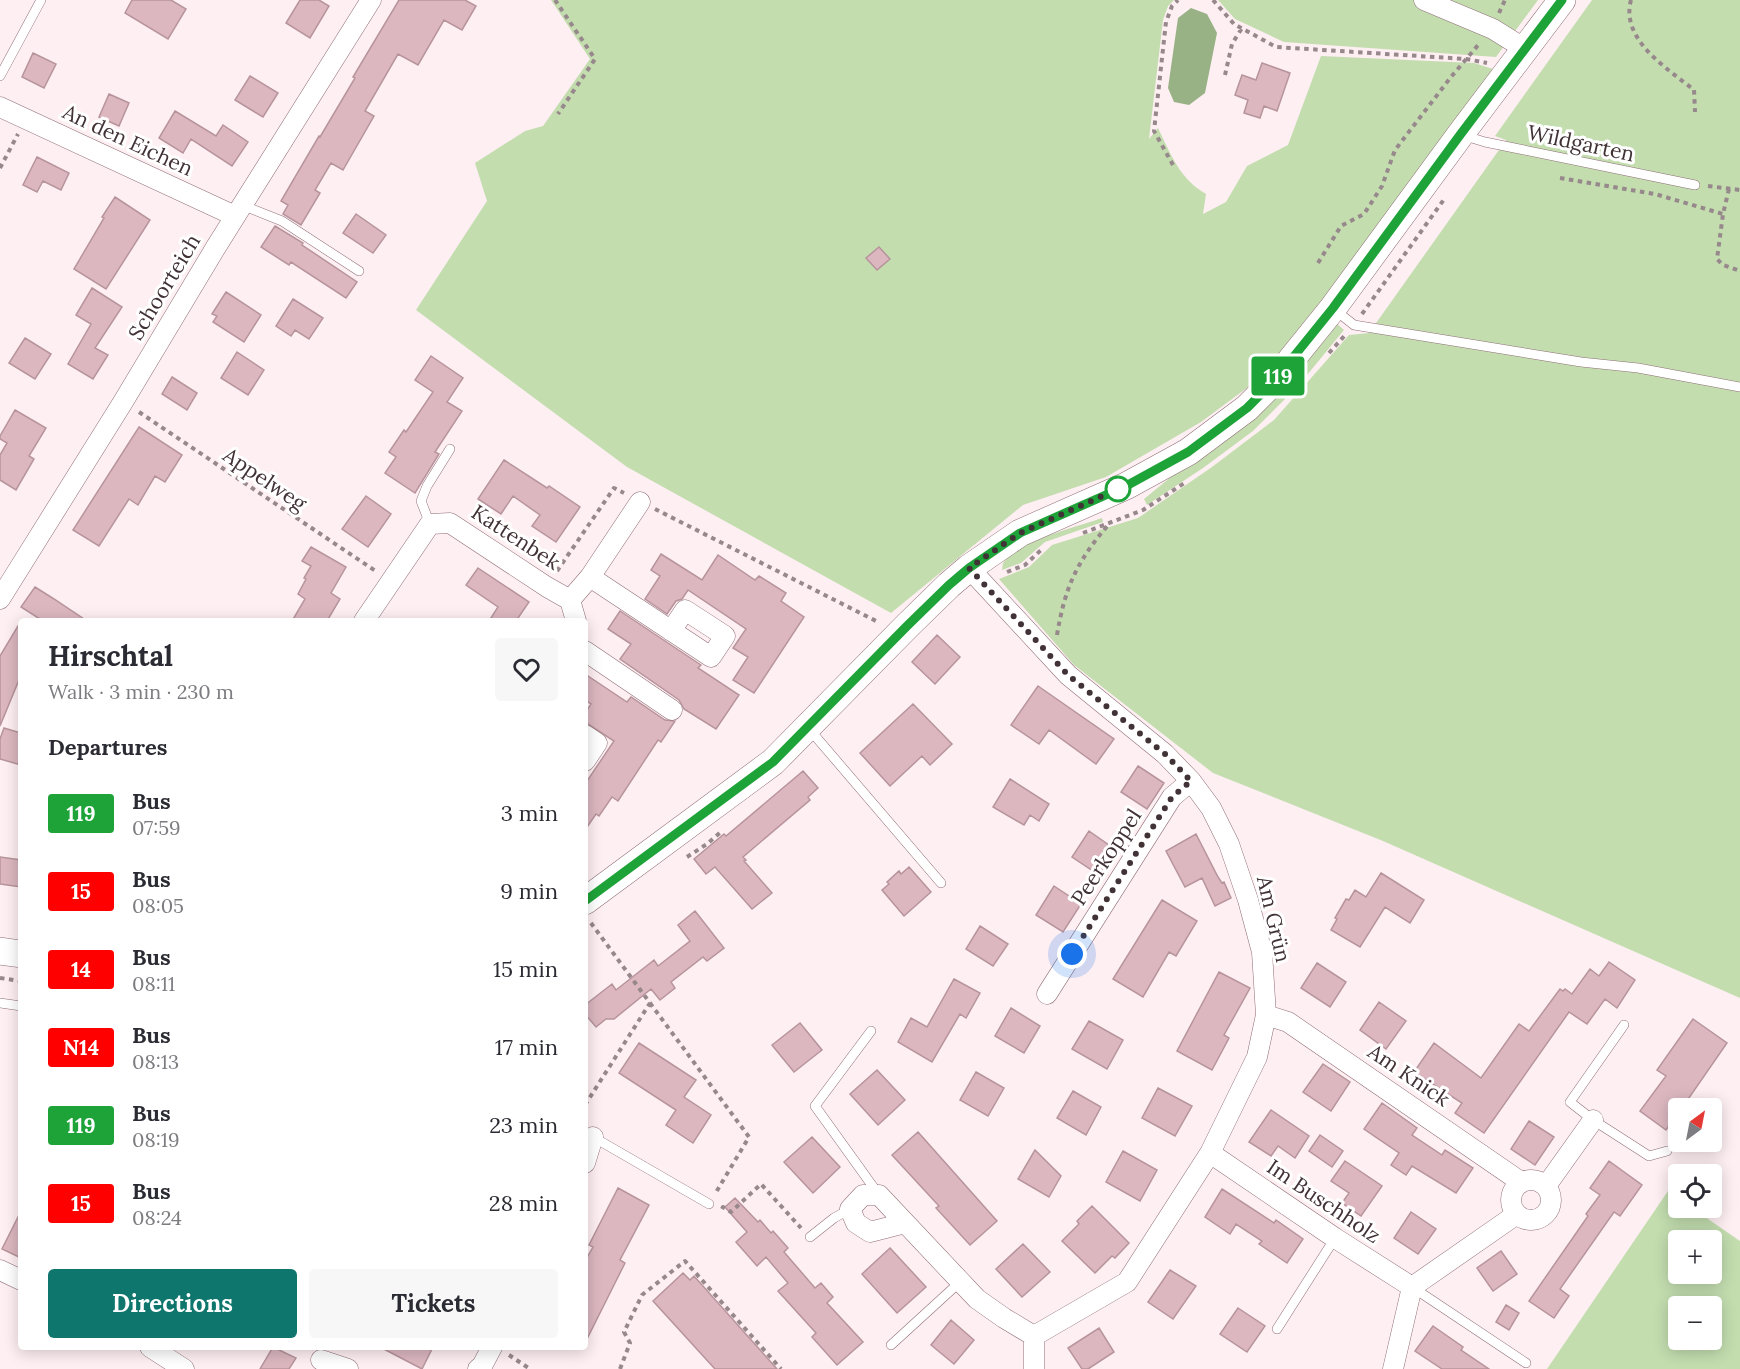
<!DOCTYPE html>
<meta charset="utf-8">
<style>
:root{--surface:#fff;--page:#f7f7f7;--text:#2b2b33;--muted:#7c7c81;--accent:#0f766e}
body{margin:0;font-family:Lora,serif;background:var(--page);color:var(--text);height:100vh;display:flex;flex-direction:column;font-size:22px;white-space:nowrap}
*{box-sizing:border-box;margin:0}
p{font-size:20px;color:var(--muted)}
.icon{flex:none;width:33px;height:33px;fill:none;stroke:currentColor;stroke-width:2;stroke-linecap:round;stroke-linejoin:round}
.map{position:relative;flex:1;overflow:hidden}
.panel{position:absolute;left:18px;top:618px;width:570px;height:732px;display:flex;flex-direction:column;background:var(--surface);border-radius:6px;box-shadow:0 3px 15px #0003}
.panel>*{flex:none}
.badge{padding:0 12px;border-radius:4px;font-size:21px;line-height:39px}
.needle{width:39px;rotate:32deg}
.controls{position:absolute;left:1668px;top:1098px;display:grid;gap:12px}
.controls a{display:grid;place-items:center;width:54px;height:54px;border-radius:6px;background:var(--surface);box-shadow:0 3px 15px #0003;font-size:30px}
.you{position:absolute;width:30px;height:30px;margin:-15px;border:4px solid #fff;border-radius:50%;background:#1a73e8;box-shadow:0 0 0 9px #1a73e833}
.map>.badge{position:absolute;translate:-50% -50%;box-shadow:0 0 0 3px #fff}
h2{padding:0 30px;font-size:22px;line-height:54px}
.round{display:grid;place-items:center;flex:none;width:63px;height:63px;border-radius:6px;background:var(--page)}
.head{display:flex;align-items:center;justify-content:space-between;height:102px;padding:0 30px}
h1{font-size:28px;font-weight:700;line-height:45px}
.cta{display:flex;gap:12px;margin-top:auto;padding:12px 30px}
.cta a{flex:1;height:69px;border-radius:6px;background:var(--accent);color:#fff;font-size:24px;font-weight:700;line-height:69px;text-align:center}
.cta a+a{background:var(--page);color:var(--text)}
ul{padding:0;list-style:none}
li{display:flex;align-items:center;gap:18px;height:78px;padding:0 30px}
li div{flex:1}
li b{display:block;font-size:22px}
li em{font-style:normal}
li .badge{min-width:66px;font-weight:700;text-align:center}
.map>svg:first-child{display:block}
</style>
<div class="map">
<svg width="1740" height="1369" viewBox="0 0 1740 1369">
<rect width="100%" height="100%" fill="#feeff2"/>
<path fill="#c3ddaf" fill-rule="evenodd" d="M 551,0 L 1174,0 L 1168,6 L 1163,20 L 1149,139 L 1158,128 C 1171,155 1180,179 1206,194 L 1203,214 L 1226,202 L 1247,166 L 1288,145 L 1321,56 L 1474,63 L 1493,69 L 1310,318 L 1263,376 L 1201,422 L 1106,477 L 1023,505 L 891,613 L 627,467 L 416,310 L 487,201 L 475,163 L 525,131 L 543,126 L 590,59 Z
M 1218,0 L 1538,0 L 1496,57 L 1284,42 L 1235,19 Z
M 1592,0 L 1740,0 L 1740,998 L 1383,841 L 1213,773 L 1074,665 L 999,579 L 1029,567 L 1052,545 L 1138,518 L 1212,467 L 1274,420 L 1349,335 L 1369,333 L 1506,140 L 1495,136 Z
M 1335,322 L 1344,330 L 1298,386 L 1253,431 L 1203,468 L 1147,505 L 1144,499 L 1188,463 Z
M 1102,518 L 1103,522 L 1045,542 L 1021,563 L 1002,570 L 1003,563 C 1022,539 1074,528 1102,518 Z
M 1668,1191 L 1678,1198 L 1678,1208 L 1692,1208 L 1740,1241 L 1740,1369 L 1547,1369 ZM 1678,1240 L 1712,1240 L 1712,1274 L 1678,1274 ZM 1678,1306 L 1712,1306 L 1712,1340 L 1678,1340 Z"/>
<path fill="#98b185" d="M 1191,8 L 1207,14 L 1217,33 L 1205,93 L 1189,105 L 1174,102 L 1168,88 L 1178,18 Z"/>
<path fill="#dcb7c0" stroke="#b7949c" stroke-width="1.5" d="M 132,0 L 171,0 L 186,9 L 168,39 L 125,13 Z
M 300,0 L 319,0 L 329,6 L 310,38 L 286,23 Z
M 399,0 L 465,0 L 476,6 L 462,30 L 444,20 L 418,65 L 398,54 L 365,111 L 374,116 L 343,170 L 331,163 L 315,190 L 320,193 L 301,225 L 283,214 L 288,205 L 281,201 L 319,136 L 320,137 L 355,78 L 353,77 Z
M 33,53 L 56,64 L 44,88 L 22,77 Z
M 1262,63 L 1290,73 L 1277,111 L 1264,106 L 1260,118 L 1244,113 L 1248,100 L 1235,95 L 1242,75 L 1256,80 Z
M 250,76 L 278,93 L 263,117 L 235,100 Z
M 109,94 L 129,103 L 119,126 L 99,117 Z
M 175,111 L 216,136 L 223,125 L 248,142 L 232,166 L 191,139 L 183,153 L 159,138 Z
M 37,157 L 69,173 L 61,190 L 43,181 L 37,192 L 23,185 Z
M 115,197 L 150,220 L 106,289 L 74,269 L 104,218 L 102,217 Z
M 356,214 L 386,235 L 373,253 L 343,233 Z
M 275,226 L 303,243 L 302,245 L 357,282 L 346,298 L 291,262 L 289,265 L 261,247 Z
M 879,247 L 890,259 L 877,270 L 866,258 Z
M 92,288 L 122,307 L 95,348 L 108,355 L 93,379 L 68,364 L 91,324 L 76,315 Z
M 226,292 L 261,315 L 244,342 L 213,322 L 217,316 L 212,314 Z
M 293,299 L 323,318 L 309,339 L 295,330 L 291,336 L 276,326 Z
M 25,338 L 51,354 L 35,379 L 9,363 Z
M 237,352 L 264,370 L 248,395 L 221,378 Z
M 431,356 L 463,378 L 447,402 L 462,411 L 435,452 L 439,454 L 415,493 L 385,473 L 396,457 L 389,452 L 404,430 L 406,432 L 433,392 L 415,380 Z
M 172,377 L 197,393 L 187,410 L 162,394 Z
M 15,410 L 46,428 L 29,456 L 34,459 L 16,490 L 0,480 L 0,455 L 7,443 L 0,439 L 0,436 Z
M 139,427 L 182,455 L 165,482 L 155,476 L 138,505 L 129,499 L 99,546 L 73,530 Z
M 504,460 L 547,488 L 549,486 L 580,507 L 556,542 L 532,526 L 540,515 L 513,496 L 501,514 L 478,499 Z
M 366,496 L 391,514 L 368,547 L 342,529 Z
M 311,547 L 346,567 L 331,593 L 340,599 L 327,621 L 292,621 L 305,599 L 298,594 L 306,579 L 304,578 L 311,566 L 302,561 Z
M 661,554 L 702,580 L 718,555 L 755,580 L 759,576 L 786,593 L 781,601 L 804,617 L 754,693 L 733,680 L 748,657 L 733,648 L 746,629 L 688,590 L 682,599 L 676,601 L 667,614 L 645,599 L 660,576 L 651,570 Z
M 478,568 L 529,602 L 516,621 L 489,621 L 498,607 L 466,585 Z
M 35,587 L 54,599 L 87,621 L 43,621 L 21,607 Z
M 620,611 L 701,665 L 698,668 L 739,695 L 716,729 L 684,709 L 679,700 L 620,659 L 631,644 L 608,629 Z
M 21,621 L 21,675 L 0,726 L 0,656 Z
M 937,635 L 960,657 L 935,684 L 912,662 Z
M 585,674 L 627,702 L 631,697 L 665,720 L 675,721 L 661,742 L 658,740 L 618,801 L 612,797 L 599,816 L 596,814 L 585,830 L 585,784 L 614,741 L 585,722 L 585,713 L 591,704 L 585,700 Z
M 1038,686 L 1114,739 L 1096,764 L 1049,730 L 1039,744 L 1011,725 Z
M 913,704 L 952,744 L 930,765 L 922,756 L 890,786 L 860,753 Z
M 4,728 L 21,733 L 21,765 L 0,759 L 0,739 Z
M 1138,766 L 1164,783 L 1147,809 L 1121,792 Z
M 803,771 L 818,788 L 808,797 L 810,800 L 743,857 L 746,860 L 744,861 L 772,893 L 752,909 L 715,867 L 706,874 L 694,859 L 724,834 L 726,836 Z
M 1010,779 L 1049,804 L 1039,821 L 1030,815 L 1024,825 L 993,807 Z
M 1089,831 L 1116,850 L 1099,875 L 1072,857 Z
M 1196,834 L 1218,877 L 1222,883 L 1224,882 L 1231,898 L 1215,906 L 1202,878 L 1185,887 L 1166,851 Z
M 0,857 L 21,860 L 21,887 L 0,884 Z
M 909,867 L 931,892 L 904,916 L 882,890 L 889,884 L 887,882 L 899,871 L 901,874 Z
M 1381,873 L 1424,900 L 1410,923 L 1385,907 L 1360,947 L 1331,930 L 1337,919 L 1335,918 L 1346,899 L 1349,900 L 1355,890 L 1366,897 Z
M 1054,886 L 1081,904 L 1063,932 L 1036,915 Z
M 1162,900 L 1197,921 L 1176,956 L 1169,952 L 1143,997 L 1113,979 Z
M 695,911 L 724,948 L 707,961 L 703,957 L 671,982 L 675,988 L 660,1000 L 651,989 L 614,1019 L 606,1019 L 596,1027 L 585,1014 L 585,1005 L 612,984 L 616,990 L 654,960 L 658,966 L 690,941 L 678,925 Z
M 980,926 L 1008,944 L 993,966 L 966,949 Z
M 1609,962 L 1635,980 L 1617,1008 L 1605,999 L 1587,1024 L 1569,1012 L 1484,1133 L 1455,1113 L 1462,1103 L 1414,1072 L 1434,1043 L 1481,1078 L 1519,1024 L 1529,1031 L 1560,989 L 1563,991 L 1565,989 L 1572,994 L 1590,969 L 1599,976 Z
M 1317,963 L 1346,982 L 1330,1007 L 1301,988 Z
M 1219,972 L 1250,988 L 1224,1035 L 1229,1038 L 1212,1070 L 1177,1051 Z
M 954,979 L 980,993 L 966,1018 L 960,1014 L 932,1062 L 898,1042 L 911,1018 L 927,1027 Z
M 1379,1002 L 1406,1021 L 1386,1049 L 1360,1030 Z
M 1011,1008 L 1040,1026 L 1024,1053 L 995,1036 Z
M 1693,1019 L 1727,1043 L 1682,1108 L 1678,1108 L 1678,1113 L 1666,1130 L 1640,1111 L 1666,1076 L 1657,1070 Z
M 1089,1021 L 1123,1040 L 1107,1069 L 1072,1049 Z
M 800,1023 L 822,1050 L 794,1072 L 772,1045 Z
M 639,1043 L 696,1080 L 684,1097 L 711,1115 L 693,1143 L 666,1125 L 676,1110 L 619,1073 Z
M 1323,1064 L 1350,1082 L 1331,1111 L 1303,1092 Z
M 877,1070 L 905,1100 L 878,1125 L 850,1094 Z
M 976,1072 L 1004,1088 L 988,1116 L 960,1100 Z
M 1158,1088 L 1192,1106 L 1175,1136 L 1142,1118 Z
M 1073,1091 L 1101,1107 L 1086,1135 L 1057,1118 Z
M 1382,1103 L 1417,1128 L 1412,1135 L 1442,1155 L 1445,1150 L 1473,1168 L 1456,1193 L 1412,1166 L 1406,1175 L 1391,1165 L 1399,1153 L 1364,1129 Z
M 1271,1110 L 1309,1136 L 1295,1158 L 1278,1146 L 1271,1156 L 1249,1142 Z
M 1529,1121 L 1554,1137 L 1535,1165 L 1511,1149 Z
M 918,1132 L 997,1221 L 970,1245 L 936,1208 L 939,1206 L 892,1155 Z
M 1320,1135 L 1343,1151 L 1332,1167 L 1309,1151 Z
M 812,1137 L 840,1167 L 813,1193 L 784,1162 Z
M 1035,1150 L 1061,1176 L 1049,1197 L 1018,1179 Z
M 1123,1151 L 1157,1170 L 1140,1201 L 1106,1182 Z
M 1345,1161 L 1382,1186 L 1361,1216 L 1342,1203 L 1349,1193 L 1331,1181 Z
M 1609,1161 L 1642,1185 L 1620,1216 L 1614,1212 L 1560,1289 L 1569,1296 L 1554,1318 L 1529,1301 L 1588,1216 L 1586,1214 L 1600,1195 L 1590,1188 Z
M 618,1188 L 649,1205 L 620,1260 L 625,1263 L 585,1343 L 585,1261 L 593,1247 L 589,1245 Z
M 1222,1189 L 1274,1223 L 1276,1220 L 1303,1239 L 1287,1263 L 1259,1244 L 1262,1241 L 1236,1224 L 1230,1234 L 1205,1217 Z
M 735,1198 L 758,1222 L 760,1220 L 771,1233 L 773,1231 L 788,1248 L 784,1252 L 815,1288 L 821,1283 L 833,1297 L 827,1303 L 863,1342 L 837,1365 L 812,1337 L 816,1333 L 778,1291 L 788,1283 L 766,1257 L 757,1266 L 736,1242 L 747,1232 L 725,1207 Z
M 1092,1206 L 1129,1243 L 1115,1258 L 1112,1256 L 1095,1273 L 1062,1241 L 1079,1224 L 1077,1221 Z
M 21,1211 L 21,1258 L 2,1249 Z
M 1411,1212 L 1436,1229 L 1418,1254 L 1394,1238 Z
M 1023,1244 L 1050,1272 L 1022,1297 L 996,1269 Z
M 890,1248 L 926,1287 L 897,1313 L 862,1274 Z
M 1501,1251 L 1517,1274 L 1493,1291 L 1477,1268 Z
M 1170,1270 L 1196,1286 L 1173,1319 L 1148,1302 Z
M 683,1273 L 690,1280 L 694,1276 L 777,1369 L 715,1369 L 653,1301 Z
M 1506,1305 L 1519,1313 L 1509,1330 L 1496,1322 Z
M 1238,1308 L 1265,1326 L 1247,1352 L 1220,1334 Z
M 951,1320 L 974,1340 L 954,1364 L 931,1345 Z
M 1433,1326 L 1463,1347 L 1461,1350 L 1489,1369 L 1442,1369 L 1415,1351 Z
M 1099,1328 L 1114,1352 L 1088,1369 L 1082,1369 L 1068,1348 Z
M 273,1347 L 296,1358 L 289,1369 L 260,1369 Z
M 380,1347 L 433,1347 L 422,1369 Z"/>
<g fill="none" stroke-linecap="round" stroke-linejoin="round">
<g stroke="#8f6e76" stroke-width="10">
<path id="lane" d="M 0,76 L 41,0
M 1462,135 L 1485,142 L 1695,185
M 242,205 L 282,221 L 359,271
M 1335,310 L 1354,325 L 1581,362 L 1638,368 L 1740,387
M 430,524 L 421,501 L 427,486 L 450,449
M 810,730 L 941,883
M 0,1003 L 21,1006
M 1624,1025 L 1570,1102 L 1593,1120 L 1649,1156 L 1667,1151
M 871,1031 L 815,1106 L 879,1195
M 593,1137 L 709,1204
M 810,1237 L 834,1218 L 850,1209
M 1412,1287 L 1526,1363
M 1277,1329 L 1335,1238
M 891,1345 L 961,1281"/>
</g>
<g stroke="#8f6e76" stroke-width="21">
<path id="street" d="M 1424,0 L 1493,29 L 1525,49
M 0,107 L 235,216
M 590,577 L 711,657 L 725,636 L 685,610 L 671,631
M 0,599 L 123,402 L 216,247 L 371,0
M 570,600 L 576,621
M 364,621 L 430,524 L 450,523 L 547,587 L 570,600 L 590,577 L 640,502
M 585,651 L 672,710
M 585,735 L 597,743 L 585,761
M 1047,994 L 1172,797 L 1191,781
M 1266,1015 L 1288,1022 L 1521,1182
M 1210,1153 L 1335,1238 L 1412,1287
M 585,1163 L 593,1137
M1511 1200a20 20 0 1 1 40 0a20 20 0 1 1-40 0Z
M 1546,1186 L 1593,1120
M 905,1223 L 870,1232 L 856,1223 L 850,1209 L 863,1195 L 879,1195 L 977,1299 L 1004,1318 L 1034,1336 L 1127,1282 L 1210,1153 L 1257,1057 L 1266,1015 L 1262,952 L 1248,900 L 1229,844 L 1211,808 L 1191,781 L 1165,754 L 1068,675 L 969,568
M 0,1270 L 21,1280
M 1412,1287 L 1517,1214
M 150,1347 L 184,1369
M 321,1360 L 348,1369
M 478,1369 L 482,1366 L 492,1347
M 1034,1369 L 1034,1336
M 1393,1369 L 1412,1287"/>
</g>
<g stroke="#8f6e76" stroke-width="28">
<path id="secondary" d="M 585,901 L 773,762 L 907,626 L 949,585 L 969,568 L 1020,533 L 1126,486 L 1188,452 L 1247,408 L 1274,381 L 1333,308 L 1460,135 L 1562,0
M 0,951 L 21,954"/>
</g>
<path stroke="#97888c" stroke-width="4" stroke-dasharray="4.5 4.5" stroke-linecap="butt" d="M 555,0 L 595,59 L 558,114
M 1213,0 L 1234,24 L 1276,47 L 1466,59 L 1487,63
M 1631,0 C 1620,40 1668,69 1694,90 L 1695,112
M 1499,13 L 1505,0
M 1225,75 L 1232,44 L 1242,28
M 1173,165 L 1154,131 L 1166,22 L 1172,6 L 1178,0
M 0,168 L 18,134
M 1560,178 L 1655,194 L 1723,214
M 1708,186 L 1740,190
M 1729,189 L 1723,214 L 1717,259 L 1723,265 L 1740,271
M 1318,263 L 1341,226 L 1364,214 L 1382,186 L 1395,150 L 1451,77 L 1479,44
M 1362,314 L 1445,198
M 1329,353 L 1346,334
M 139,412 L 377,572
M 655,509 L 878,622
M 1083,533 L 1143,510 L 1186,482
M 557,571 L 614,488 L 624,493
M 1007,572 L 1025,565 L 1041,550
M 1057,635 C 1065,587 1077,561 1109,524
M 687,857 L 707,844 L 722,831
M 0,978 L 21,981
M 650,1003 L 749,1137 L 715,1194
M 585,1105 L 650,1003 L 591,923
M 722,1209 L 723,1207 L 731,1212 L 761,1184 L 801,1228
M 509,1355 L 530,1369
M 620,1369 L 630,1343 L 624,1332 L 642,1295 L 685,1261 L 781,1369"/>
<use href="#lane" stroke="#fff" stroke-width="9"/>
<use href="#street" stroke="#fff" stroke-width="20"/>
<use href="#secondary" stroke="#fff" stroke-width="27"/>
</g>
<g fill="none" stroke-linecap="round" stroke-linejoin="round">
<g stroke="#fff" stroke-width="14">
<path id="line" d="M 585,901 L 773,762 L 907,626 L 949,585 L 969,568 L 1020,533 L 1126,486 L 1188,452 L 1247,408 L 1274,381 L 1333,308 L 1460,135 L 1562,0"/>
</g>
<use href="#line" stroke="#1ea339" stroke-width="9"/>
<path stroke="#413236" stroke-width="6" stroke-dasharray="0 10.8" d="M 1072,954 L 1172,797 L 1191,781 L 1165,754 L 1068,675 L 969,568 L 1020,533 L 1118,489"/>
</g>
<circle fill="#fff" stroke="#1ea339" stroke-width="3" cx="1118" cy="489" r="12"/>
<g text-anchor="middle" dominant-baseline="central" stroke-width="6" stroke-linejoin="round" paint-order="stroke">
<g font-size="21" fill="#413236" stroke="#fff">
<text transform="translate(128 140) rotate(25)">An den Eichen</text>
<text transform="translate(1581 143) rotate(12)">Wildgarten</text>
<text transform="translate(164 287) rotate(-59)">Schoorteich</text>
<text transform="translate(265 479) rotate(34)">Appelweg</text>
<text transform="translate(516 537) rotate(33)">Kattenbek</text>
<text transform="translate(1106 857) rotate(-57)">Peerkoppel</text>
<text transform="translate(1274 919) rotate(77)">Am Grün</text>
<text transform="translate(1409 1075) rotate(34)">Am Knick</text>
<text transform="translate(1324 1201) rotate(34)">Im Buschholz</text>
</g>
</g>
</svg>
<div class="controls">
<a><svg class="needle" viewBox="-14 -14 28 28"><path d="M0-13l5 13h-10z" fill="#e53935"/><path d="M0 13l5-13h-10z" fill="#7c7c81"/></svg></a>
<a><svg class="icon" aria-label="locate" viewBox="0 0 24 24"><circle cx="12" cy="12" r="6"/><path d="M12 2v4M12 18v4M2 12h4M18 12h4"/></svg></a>
<a>+</a>
<a>−</a>
</div>
<div class="you" style="left:1072px;top:954px"></div>
<b class="badge" style="left:1278px;top:376px;background:#1ea339;color:#fff">119</b>
<section class="panel">
<div class="head"><div><h1>Hirschtal</h1><p>Walk · 3 min · 230 m</p></div><a class="round"><svg class="icon" aria-label="heart" viewBox="0 0 24 24"><path d="M12 20l-8-8c-3-5 5-10 8-4 3-6 11-1 8 4z"/></svg></a></div>
<h2>Departures</h2>
<ul>
<li><span class="badge" style="background:#1ea339;color:#fff">119</span><div><b>Bus</b><p>07:59</p></div><em>3 min</em></li>
<li><span class="badge" style="background:#f00;color:#fff">15</span><div><b>Bus</b><p>08:05</p></div><em>9 min</em></li>
<li><span class="badge" style="background:#f00;color:#fff">14</span><div><b>Bus</b><p>08:11</p></div><em>15 min</em></li>
<li><span class="badge" style="background:#f00;color:#fff">N14</span><div><b>Bus</b><p>08:13</p></div><em>17 min</em></li>
<li><span class="badge" style="background:#1ea339;color:#fff">119</span><div><b>Bus</b><p>08:19</p></div><em>23 min</em></li>
<li><span class="badge" style="background:#f00;color:#fff">15</span><div><b>Bus</b><p>08:24</p></div><em>28 min</em></li>
</ul>
<div class="cta"><a>Directions</a><a>Tickets</a></div>
</section>
</div>
